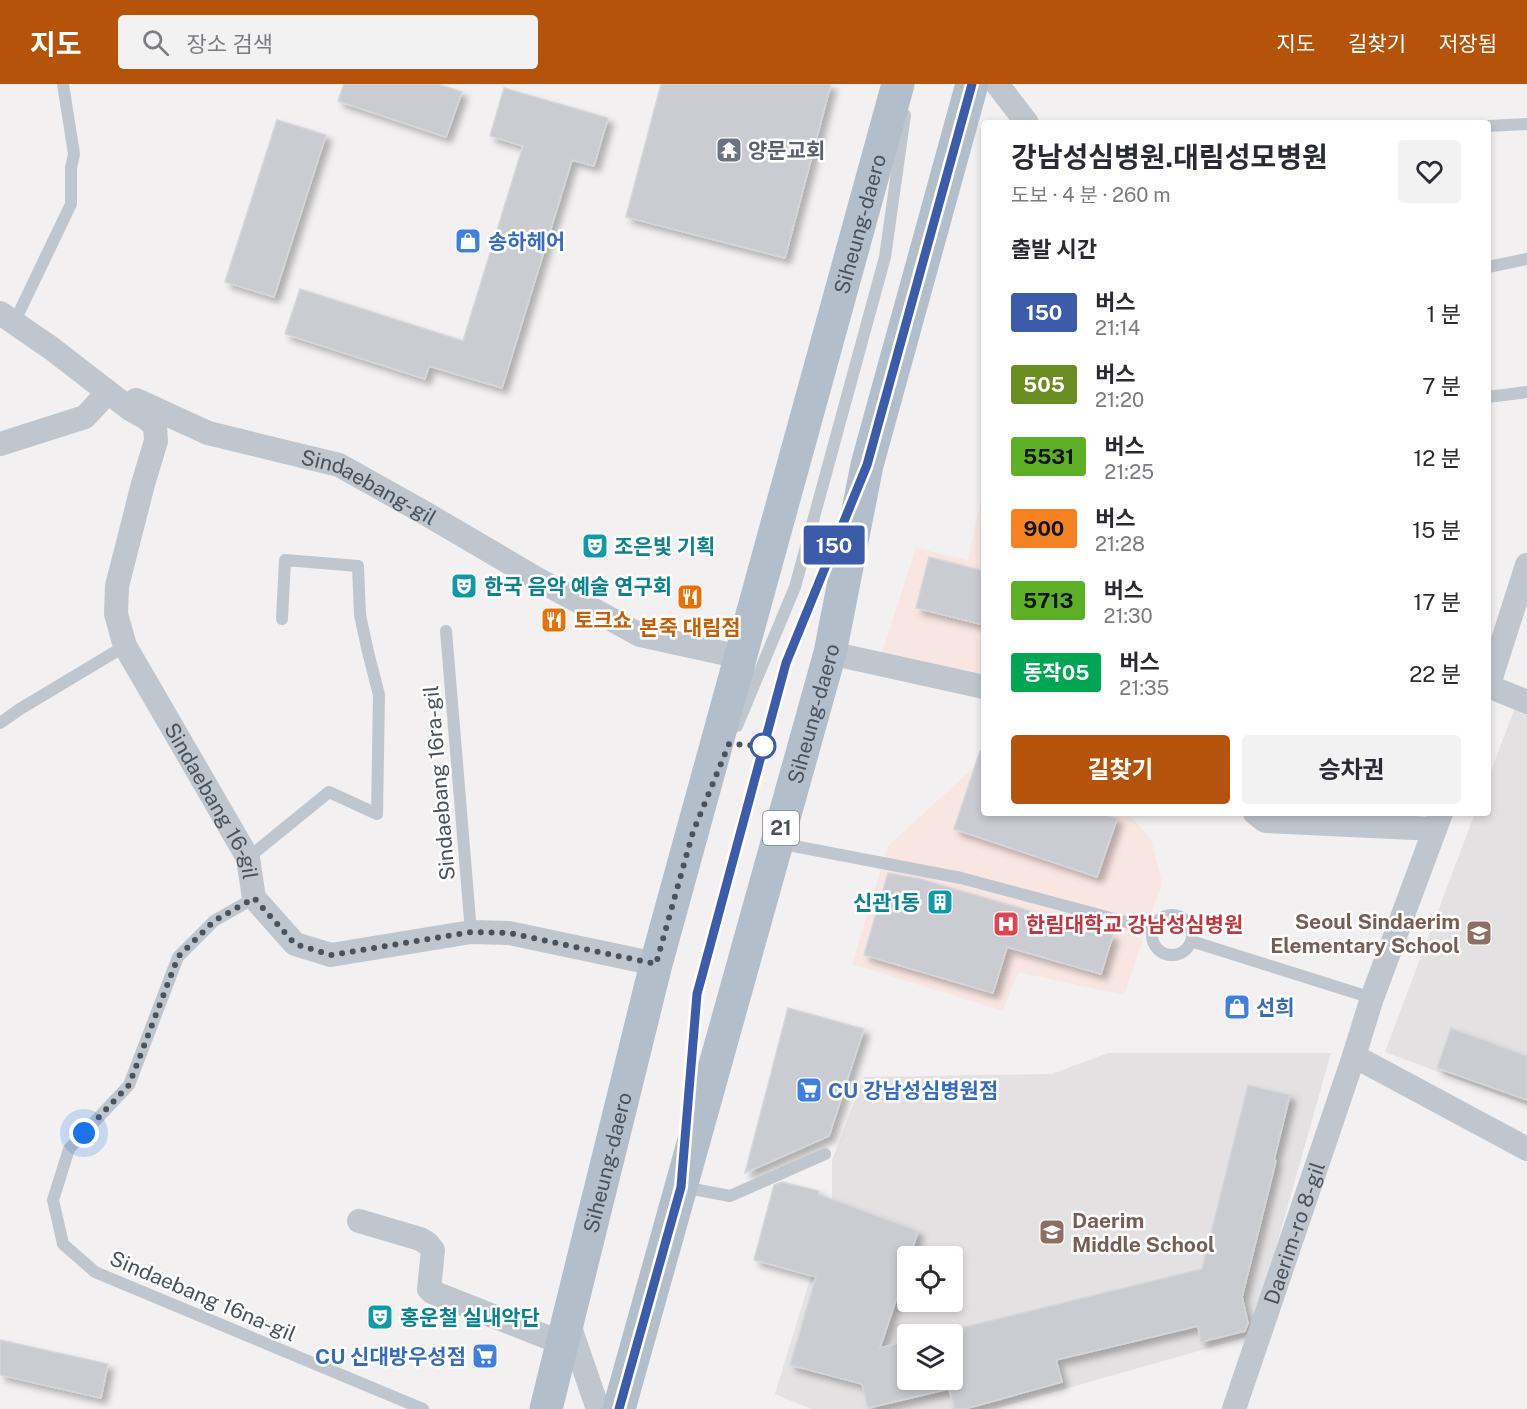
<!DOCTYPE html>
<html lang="ko">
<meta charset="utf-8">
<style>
:root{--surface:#fff;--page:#f2f2f3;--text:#2b2b33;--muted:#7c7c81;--accent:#b45309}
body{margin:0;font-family:"Public Sans","Noto Sans KR",sans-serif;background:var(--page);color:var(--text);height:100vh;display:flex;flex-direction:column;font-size:22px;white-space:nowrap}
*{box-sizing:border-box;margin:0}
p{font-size:20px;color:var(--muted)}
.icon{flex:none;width:33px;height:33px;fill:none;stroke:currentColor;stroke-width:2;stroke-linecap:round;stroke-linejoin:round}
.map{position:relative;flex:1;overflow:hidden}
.details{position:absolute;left:981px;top:36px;width:510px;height:696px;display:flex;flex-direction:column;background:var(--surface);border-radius:6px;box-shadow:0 3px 9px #0003}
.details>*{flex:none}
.badge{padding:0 12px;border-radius:4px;font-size:21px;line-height:39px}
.fabs{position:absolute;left:897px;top:1162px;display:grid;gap:12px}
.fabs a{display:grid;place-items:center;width:66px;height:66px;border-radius:6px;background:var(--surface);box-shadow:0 3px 9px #0003;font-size:30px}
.you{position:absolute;width:30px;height:30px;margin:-15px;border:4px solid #fff;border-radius:50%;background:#1a73e8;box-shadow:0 0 0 9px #1a73e833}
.map>.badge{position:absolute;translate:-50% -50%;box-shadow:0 0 0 3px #fff}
h2{padding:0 30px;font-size:22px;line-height:54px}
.round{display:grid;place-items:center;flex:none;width:63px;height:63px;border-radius:6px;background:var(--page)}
.overview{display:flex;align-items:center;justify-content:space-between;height:102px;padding:0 30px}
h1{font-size:28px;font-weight:700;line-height:45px}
.button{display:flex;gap:12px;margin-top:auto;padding:12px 30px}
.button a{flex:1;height:69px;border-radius:6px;background:var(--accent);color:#fff;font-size:24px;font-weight:700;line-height:69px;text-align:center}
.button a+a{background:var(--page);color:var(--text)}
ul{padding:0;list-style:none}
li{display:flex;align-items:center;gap:18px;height:72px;padding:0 30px}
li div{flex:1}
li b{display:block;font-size:22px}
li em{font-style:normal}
li .badge{min-width:66px;font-weight:700;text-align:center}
header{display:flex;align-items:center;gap:36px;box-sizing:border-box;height:84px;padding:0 30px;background:var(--accent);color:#fff}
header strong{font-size:28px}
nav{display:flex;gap:33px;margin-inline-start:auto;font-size:21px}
.search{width:420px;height:54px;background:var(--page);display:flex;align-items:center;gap:15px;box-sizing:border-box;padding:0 21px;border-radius:6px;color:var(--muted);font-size:22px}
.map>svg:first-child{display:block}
</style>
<header>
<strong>지도</strong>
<div class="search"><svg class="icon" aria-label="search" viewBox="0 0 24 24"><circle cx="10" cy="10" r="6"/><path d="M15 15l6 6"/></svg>장소 검색</div>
<nav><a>지도</a><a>길찾기</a><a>저장됨</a></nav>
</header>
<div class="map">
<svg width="1527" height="1325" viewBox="0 0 1527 1325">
<defs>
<filter id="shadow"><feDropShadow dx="5.5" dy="5.5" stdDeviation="3" flood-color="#0004"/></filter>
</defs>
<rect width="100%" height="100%" fill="#f2f0f0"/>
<path fill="#e3e1e1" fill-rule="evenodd" d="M 1514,626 L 1527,631 L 1527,1021 L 1385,968 L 1475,729 L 1488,729 L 1488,695 Z
M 1108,969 L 1331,969 L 1251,1252 L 994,1325 L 811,1325 L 775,1310 L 832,1123 L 832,1076 L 864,993 L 1052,990 ZM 908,1173 L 952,1173 L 952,1218 L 908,1218 ZM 908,1251 L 952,1251 L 952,1296 L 908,1296 Z"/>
<path fill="#f8e6e3" d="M 984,400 L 984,593 L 881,572 L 916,464 L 968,476 Z
M 984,674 L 984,729 L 1127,729 L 1151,755 L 1162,799 L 1124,911 L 1018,888 L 1003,927 L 852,880 L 888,762 Z"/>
<path fill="#cbccd1" stroke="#d4d6da" stroke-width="1.5" filter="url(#shadow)" d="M 344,0 L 438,0 L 462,8 L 446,53 L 338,17 Z
M 661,0 L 831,0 L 785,174 L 626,133 Z
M 504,4 L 608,34 L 594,82 L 572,76 L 502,304 L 429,282 L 425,295 L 285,250 L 300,205 L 463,257 L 523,62 L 490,52 Z
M 277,36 L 326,51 L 274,213 L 225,198 Z
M 929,473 L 984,487 L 984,541 L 916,524 Z
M 980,667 L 984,668 L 984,729 L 1100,729 L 1117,735 L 1097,793 L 954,745 Z
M 888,789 L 920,795 L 1113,851 L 1101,890 L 1007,863 L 993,909 L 864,871 Z
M 788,924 L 864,945 L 829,1052 L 745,1089 Z
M 1451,944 L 1527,972 L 1527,1016 L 1437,984 Z
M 1248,1001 L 1290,1011 L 1274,1076 L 1276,1077 L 1242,1213 L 1248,1239 L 1245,1247 L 1201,1258 L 1198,1242 L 1056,1276 L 1062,1298 L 965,1325 L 955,1325 L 949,1305 L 868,1324 L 862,1300 L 790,1281 L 816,1193 L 754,1176 L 774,1101 L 782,1098 L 819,1107 L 818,1110 L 918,1147 L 910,1173 L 908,1173 L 908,1180 L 880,1264 L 908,1257 L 908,1296 L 952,1296 L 952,1246 L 1202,1185 Z
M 0,1256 L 108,1280 L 101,1314 L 0,1291 Z"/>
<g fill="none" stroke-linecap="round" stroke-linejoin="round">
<path stroke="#c0c6cd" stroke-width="12" d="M 1488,42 L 1527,40
M 1488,183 L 1527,175
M 14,239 L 71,120 L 71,84 L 74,70 L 63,0
M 1488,313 L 1527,308
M 446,547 L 471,848
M 0,639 L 20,625 L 125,562
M 737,642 L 795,503 L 885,173 L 905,31
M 778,759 L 961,794 L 1152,845
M 248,774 L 329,708 L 377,730 L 379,611 L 368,568 L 360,531 L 358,482 L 285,476 L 282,535
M 254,814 L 214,837 L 178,873 L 129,1001 L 69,1065 L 53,1116 L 63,1160 L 95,1188 L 423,1325
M1152 851a20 20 0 1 1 40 0a20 20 0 1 1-40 0Z
M 1191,857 L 1372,914
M 687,1030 L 697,910 L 786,579 L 840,446
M 682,1103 L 730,1112 L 825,1070"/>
<g stroke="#c0c6cd" stroke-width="24">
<path d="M 997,0 L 1027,39"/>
<path id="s1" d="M 0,229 L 51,264 L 130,325 L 146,334 L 155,342 L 156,357 L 143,400 L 117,502 L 116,530 L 125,562 L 248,774 L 254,814 L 295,860 L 331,871 L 471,848 L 509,849 L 656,880"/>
<path id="s2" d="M 136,316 L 208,349 L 339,381 L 423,428 L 539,496 L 640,551 L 741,573"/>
<path d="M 0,360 L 85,333 L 108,308"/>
<path d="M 830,569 L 984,603"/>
<path d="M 1488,602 L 1527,618"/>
<path d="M 1488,603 L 1527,481"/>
<path d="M 1255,729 L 1265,737 L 1435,745"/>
<path d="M 1354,972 L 1527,1065"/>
<path d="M 359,1137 L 420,1155 L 427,1159 L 433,1166 L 429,1205 L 432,1208 L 562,1259"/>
<path d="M 568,1238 L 598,1325"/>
<path id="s3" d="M 1234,1325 L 1354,972 L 1372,914 L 1441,729"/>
</g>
<g stroke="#b3becb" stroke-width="33">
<path id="s4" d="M 546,1325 L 656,880 L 898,0"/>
<path id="s5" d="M 619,1325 L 830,569 L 867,381 L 972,0"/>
</g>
</g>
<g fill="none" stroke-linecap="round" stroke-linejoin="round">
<g stroke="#fff" stroke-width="14">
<path id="line" d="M 619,1325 L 681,1103 L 697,910 L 703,888 L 786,579 L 867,381 L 972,0"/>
</g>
<use href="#line" stroke="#3d5bab" stroke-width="9"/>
<path stroke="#4a525b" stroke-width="6" stroke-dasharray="0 10.8" d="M 84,1049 L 129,1001 L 178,873 L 214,837 L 254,814 L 295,860 L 331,871 L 471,848 L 509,849 L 656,880 L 693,748 L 729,660 L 763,662"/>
</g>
<defs>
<g id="temple-square" transform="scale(1.35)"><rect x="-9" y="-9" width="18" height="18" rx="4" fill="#6b7280" stroke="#fff"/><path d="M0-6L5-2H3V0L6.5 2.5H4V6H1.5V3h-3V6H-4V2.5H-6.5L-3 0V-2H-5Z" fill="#fff"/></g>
<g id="shop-square" transform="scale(1.35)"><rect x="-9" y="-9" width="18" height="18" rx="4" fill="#3f7fe0" stroke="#fff"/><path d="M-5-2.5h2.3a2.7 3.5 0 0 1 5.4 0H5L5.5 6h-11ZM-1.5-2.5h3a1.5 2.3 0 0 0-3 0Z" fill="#fff"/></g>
<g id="theatre-square" transform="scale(1.35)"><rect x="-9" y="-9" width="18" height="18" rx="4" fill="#0f9aa8" stroke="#fff"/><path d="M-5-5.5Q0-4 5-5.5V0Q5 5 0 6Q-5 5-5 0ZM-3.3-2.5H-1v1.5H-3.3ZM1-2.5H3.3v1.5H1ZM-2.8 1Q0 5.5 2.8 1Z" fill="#fff"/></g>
<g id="restaurant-square" transform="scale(1.35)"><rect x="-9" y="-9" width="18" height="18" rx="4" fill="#e8710a" stroke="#fff"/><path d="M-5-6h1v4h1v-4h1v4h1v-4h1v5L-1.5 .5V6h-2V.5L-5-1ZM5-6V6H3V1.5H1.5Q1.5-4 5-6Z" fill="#fff"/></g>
<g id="building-square" transform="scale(1.35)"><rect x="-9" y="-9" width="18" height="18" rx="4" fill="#0f9aa8" stroke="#fff"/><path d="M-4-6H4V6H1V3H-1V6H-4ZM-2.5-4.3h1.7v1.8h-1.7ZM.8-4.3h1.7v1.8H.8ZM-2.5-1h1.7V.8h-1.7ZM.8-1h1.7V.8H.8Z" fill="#fff"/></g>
<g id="hospital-square" transform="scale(1.35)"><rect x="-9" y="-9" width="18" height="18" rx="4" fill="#e0444e" stroke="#fff"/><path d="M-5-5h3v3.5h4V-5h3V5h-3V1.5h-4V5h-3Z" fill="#fff"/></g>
<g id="school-square" transform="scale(1.35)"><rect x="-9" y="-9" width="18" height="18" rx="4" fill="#8d6e63" stroke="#fff"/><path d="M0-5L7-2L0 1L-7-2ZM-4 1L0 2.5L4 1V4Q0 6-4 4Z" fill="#fff"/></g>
<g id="supermarket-square" transform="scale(1.35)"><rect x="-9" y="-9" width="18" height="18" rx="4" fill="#3f7fe0" stroke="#fff"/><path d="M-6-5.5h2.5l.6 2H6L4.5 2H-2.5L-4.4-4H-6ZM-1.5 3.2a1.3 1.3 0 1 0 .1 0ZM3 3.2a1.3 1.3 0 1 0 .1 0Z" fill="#fff"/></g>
</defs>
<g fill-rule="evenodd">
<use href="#temple-square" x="729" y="66"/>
<use href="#shop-square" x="468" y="157"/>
<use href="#theatre-square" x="595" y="462"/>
<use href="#theatre-square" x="464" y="502"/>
<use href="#restaurant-square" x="690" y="513"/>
<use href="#restaurant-square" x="554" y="536"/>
<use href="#building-square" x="940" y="818"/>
<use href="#hospital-square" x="1006" y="840"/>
<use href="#school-square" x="1479" y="849"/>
<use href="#shop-square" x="1237" y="923"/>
<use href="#supermarket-square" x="809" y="1006"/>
<use href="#school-square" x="1052" y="1148"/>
<use href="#theatre-square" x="380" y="1233"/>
<use href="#supermarket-square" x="485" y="1272"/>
</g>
<circle fill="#fff" stroke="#3d5bab" stroke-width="3" cx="763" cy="662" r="12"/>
<g text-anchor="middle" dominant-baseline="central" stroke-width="5" stroke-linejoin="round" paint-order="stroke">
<rect fill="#fff" stroke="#80868c" stroke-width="1.5" x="763" y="727" width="36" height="34" rx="4.5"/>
<g font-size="20" font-weight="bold" fill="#4a525b">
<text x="781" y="744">21</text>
</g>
<g font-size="21" font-weight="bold" fill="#5b616d" stroke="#fff" text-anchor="start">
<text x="748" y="66">양문교회</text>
</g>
<g font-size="21" fill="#4a525b" stroke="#fff">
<text stroke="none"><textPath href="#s4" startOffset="1226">Siheung-daero</textPath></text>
<text stroke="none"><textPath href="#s2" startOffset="250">Sindaebang-gil</textPath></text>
<text stroke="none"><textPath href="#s5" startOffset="722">Siheung-daero</textPath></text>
<text transform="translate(439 699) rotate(-95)">Sindaebang 16ra-gil</text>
<text stroke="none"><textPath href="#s1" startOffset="597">Sindaebang 16-gil</textPath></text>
<text stroke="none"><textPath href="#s4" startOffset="254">Siheung-daero</textPath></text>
<text stroke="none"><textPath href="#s3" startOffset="186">Daerim-ro 8-gil</textPath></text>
<text transform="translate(203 1212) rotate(23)">Sindaebang 16na-gil</text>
</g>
<g font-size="21" font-weight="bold" fill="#366cbe" stroke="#fff" text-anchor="start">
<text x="488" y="157">송하헤어</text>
<text x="1256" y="923">선희</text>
<text x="828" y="1006">CU 강남성심병원점</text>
<text x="466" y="1272" text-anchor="end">CU 신대방우성점</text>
</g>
<g font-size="21" font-weight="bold" fill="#0d838f" stroke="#fff" text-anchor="start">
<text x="614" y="462">조은빛 기획</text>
<text x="484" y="502">한국 음악 예술 연구회</text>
<text x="920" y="818" text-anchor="end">신관1동</text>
<text x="400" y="1233">홍운철 실내악단</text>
</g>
<g font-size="21" font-weight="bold" fill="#c56008" stroke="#fff" text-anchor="start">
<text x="574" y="536">토크쇼</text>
<text x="690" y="543" text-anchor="middle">본죽 대림점</text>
</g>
<g font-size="21" font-weight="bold" fill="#785e54" stroke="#fff" text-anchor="end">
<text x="1460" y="837">Seoul Sindaerim<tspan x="1460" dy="24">Elementary School</tspan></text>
<text x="1072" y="1136" text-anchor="start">Daerim<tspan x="1072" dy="24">Middle School</tspan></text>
</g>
<g font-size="21" font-weight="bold" fill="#be3a42" stroke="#fff" text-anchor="start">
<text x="1026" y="840">한림대학교 강남성심병원</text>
</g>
</g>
</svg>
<div class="fabs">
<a><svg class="icon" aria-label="locate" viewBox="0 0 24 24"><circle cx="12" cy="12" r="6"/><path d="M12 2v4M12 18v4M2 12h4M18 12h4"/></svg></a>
<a><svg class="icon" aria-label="layers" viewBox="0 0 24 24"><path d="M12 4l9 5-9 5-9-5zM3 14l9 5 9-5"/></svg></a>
</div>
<div class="you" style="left:84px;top:1049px"></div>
<b class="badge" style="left:834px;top:461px;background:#3d5bab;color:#fff">150</b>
<section class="details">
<div class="overview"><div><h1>강남성심병원.대림성모병원</h1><p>도보 · 4 분 · 260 m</p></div><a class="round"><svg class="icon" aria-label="heart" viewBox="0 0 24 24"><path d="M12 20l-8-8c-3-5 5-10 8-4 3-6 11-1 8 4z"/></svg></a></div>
<h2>출발 시간</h2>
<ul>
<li><span class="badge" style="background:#3d5bab;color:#fff">150</span><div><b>버스</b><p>21:14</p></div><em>1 분</em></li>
<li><span class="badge" style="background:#6b8e23;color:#fff">505</span><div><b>버스</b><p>21:20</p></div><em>7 분</em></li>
<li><span class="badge" style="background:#5bb025;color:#111">5531</span><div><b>버스</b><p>21:25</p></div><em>12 분</em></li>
<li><span class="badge" style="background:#f58220;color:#111">900</span><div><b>버스</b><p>21:28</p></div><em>15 분</em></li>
<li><span class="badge" style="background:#5bb025;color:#111">5713</span><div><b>버스</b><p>21:30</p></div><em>17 분</em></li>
<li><span class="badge" style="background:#00a651;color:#fff">동작05</span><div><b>버스</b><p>21:35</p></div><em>22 분</em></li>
</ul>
<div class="button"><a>길찾기</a><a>승차권</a></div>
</section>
</div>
